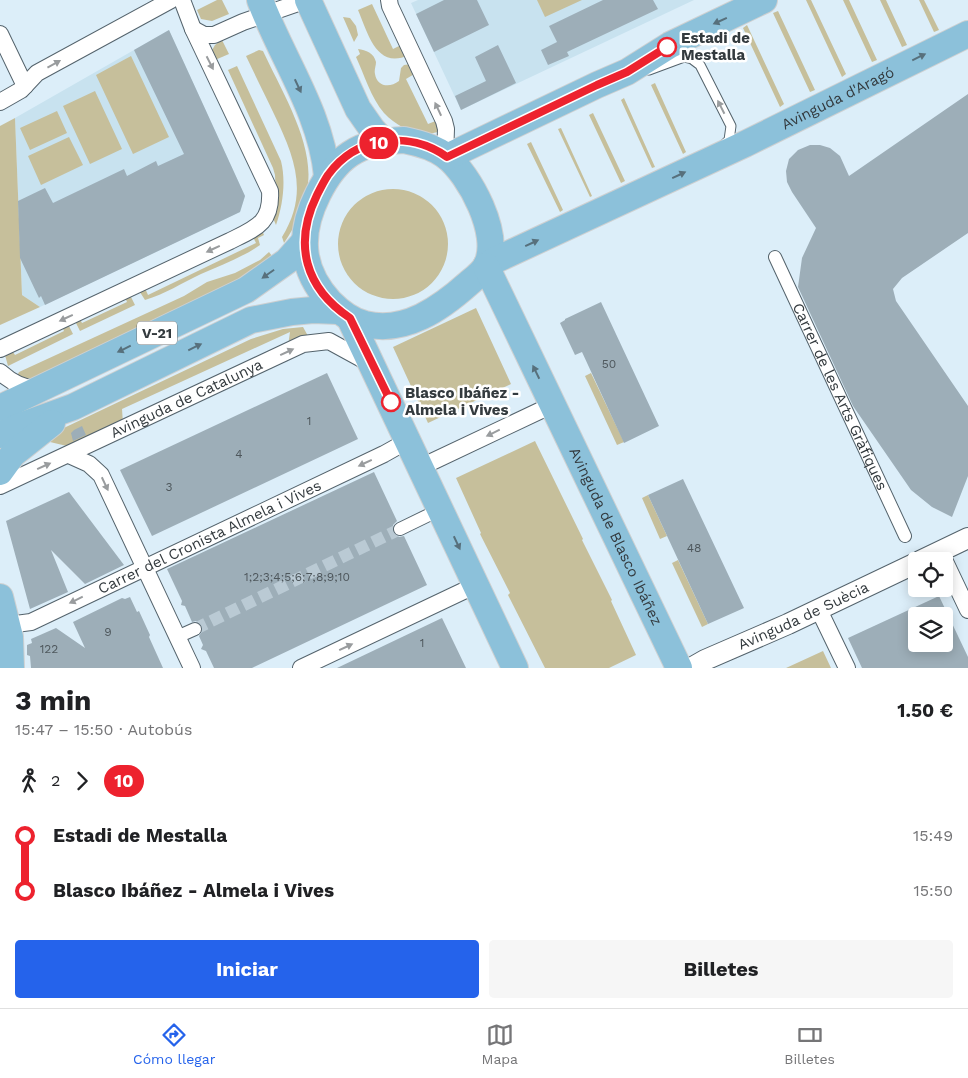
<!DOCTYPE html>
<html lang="es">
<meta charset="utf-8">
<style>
:root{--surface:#fff;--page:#f6f6f6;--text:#202124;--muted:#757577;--line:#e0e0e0;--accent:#2563eb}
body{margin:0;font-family:"Work Sans",sans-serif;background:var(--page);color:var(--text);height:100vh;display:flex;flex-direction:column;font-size:19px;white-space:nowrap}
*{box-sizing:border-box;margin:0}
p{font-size:16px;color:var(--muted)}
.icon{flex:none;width:28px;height:28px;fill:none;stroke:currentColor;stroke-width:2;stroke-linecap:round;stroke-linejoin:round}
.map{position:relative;height:668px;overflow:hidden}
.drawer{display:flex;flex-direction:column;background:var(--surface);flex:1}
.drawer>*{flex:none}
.badge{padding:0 10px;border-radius:16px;font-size:18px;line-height:32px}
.controls{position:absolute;left:908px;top:552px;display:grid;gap:10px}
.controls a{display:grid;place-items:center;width:45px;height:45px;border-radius:5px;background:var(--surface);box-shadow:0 2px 12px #0003;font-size:25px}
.map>.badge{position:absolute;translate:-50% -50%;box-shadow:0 0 0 2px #fff}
.legs{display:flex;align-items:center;gap:8px;height:55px;padding:0 15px;font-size:16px}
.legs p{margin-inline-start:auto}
.head{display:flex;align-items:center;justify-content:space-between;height:85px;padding:0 15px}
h1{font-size:28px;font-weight:700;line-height:38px}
.action{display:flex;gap:10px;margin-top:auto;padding:10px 15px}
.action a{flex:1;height:58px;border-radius:5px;background:var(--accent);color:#fff;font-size:20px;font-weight:700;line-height:58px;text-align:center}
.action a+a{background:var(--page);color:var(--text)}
ul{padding:0 15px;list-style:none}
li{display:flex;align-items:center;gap:18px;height:55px;font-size:19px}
li i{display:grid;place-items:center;width:8px;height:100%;margin:0 6px;background:currentColor}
li i::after{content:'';width:12px;height:12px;margin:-6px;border:4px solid;border-radius:50%;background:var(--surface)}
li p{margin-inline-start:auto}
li:first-child i{background:linear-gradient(#0000 50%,currentColor 0)}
li:last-child i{background:linear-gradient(currentColor 50%,#0000 0)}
.menu{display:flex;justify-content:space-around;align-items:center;height:70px;border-top:1px solid var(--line);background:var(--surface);font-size:14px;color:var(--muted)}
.menu a{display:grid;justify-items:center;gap:2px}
.menu .active{color:var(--accent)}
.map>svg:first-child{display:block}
</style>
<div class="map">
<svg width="968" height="668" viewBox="0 0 968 668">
<rect width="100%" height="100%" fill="#dceef9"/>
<path fill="#c8e2ef" d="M 418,0 L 694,0 L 461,110 L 411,3 Z
M 169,30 L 245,196 L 240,212 L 40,307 L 22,295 L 15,118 Z"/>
<path fill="#c6bf9b" d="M 217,0 L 222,0 L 229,14 L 212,21 L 201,19 L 197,10 Z
M 537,0 L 582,0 L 545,17 Z
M 806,0 L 811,0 L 846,74 L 842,77 Z
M 843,0 L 849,0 L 877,60 L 872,62 Z
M 880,0 L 886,0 L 907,45 L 902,47 Z
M 919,0 L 924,0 L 939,30 L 934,32 Z
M 372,4 L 393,49 L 403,44 L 409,55 C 376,70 368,33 358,10 Z
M 778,11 L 815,90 L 810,92 L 773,13 Z
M 343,17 L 350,18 L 356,26 L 358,35 L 354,42 Z
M 747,25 L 784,104 L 780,107 L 743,28 Z
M 222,40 L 229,54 L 215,60 L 211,52 L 215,45 Z
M 358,49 C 366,50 374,53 376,62 C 376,66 374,70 375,74 C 377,87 390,88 399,81 L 401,68 L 404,65 L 412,64 L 416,73 L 406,79 L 428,124 L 438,120 L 440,131 C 421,139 398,128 384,113 C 371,98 364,74 356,57 L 360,54 Z
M 259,50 L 263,51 C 280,88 313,141 308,183 C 306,205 296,225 284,243 L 282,237 C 309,193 295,158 274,114 C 265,95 255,75 246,56 Z
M 131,56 L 169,137 L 133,154 L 96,75 Z
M 237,66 L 281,161 C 286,181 283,205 276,225 L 273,218 L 276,197 L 275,175 L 273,168 L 228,70 Z
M 655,83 L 686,152 L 683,154 L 651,85 Z
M 95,91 L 122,149 L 90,164 L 63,106 Z
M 624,98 L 655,167 L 652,168 L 621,100 Z
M 57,111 L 67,133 L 30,150 L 20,128 Z
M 593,113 L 625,181 L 621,183 L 589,115 Z
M 15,118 L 22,295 L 40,307 L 0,325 L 0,126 Z
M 561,128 L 592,196 L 590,197 L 558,129 Z
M 69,137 L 83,165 L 41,185 L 28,156 Z
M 531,142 L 563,210 L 560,212 L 527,144 Z
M338 244a55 55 0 1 1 110 0a55 55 0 1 1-110 0Z
M 261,228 L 264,235 L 258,238 L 260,245 C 241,258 221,265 201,274 C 182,283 165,294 145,300 L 138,289 L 144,286 L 148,295 L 256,243 L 252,235 Z
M 269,252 L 272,256 L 236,282 L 31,379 L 17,376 L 19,372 L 184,296 L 207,282 L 235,273 L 260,260 Z
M 129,293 L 135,305 L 80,331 L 74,319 L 79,317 L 82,323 L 127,302 L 124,295 Z
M 476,308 L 511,384 L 428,423 L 393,347 Z
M 67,322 L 73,334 L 8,366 L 5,355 L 11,349 L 15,355 L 64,331 L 61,324 Z
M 303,327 L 308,336 L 288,346 L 290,332 L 122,409 L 123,424 L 71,447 L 50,442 L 47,436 L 251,339 L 283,329 Z
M 591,373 L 624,442 L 617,445 L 585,376 Z
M 535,441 L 583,539 L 582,540 L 612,600 L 611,601 L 636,655 L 609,668 L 545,668 L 508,595 L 510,593 L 480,534 L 481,533 L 456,478 Z
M 648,495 L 667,536 L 660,539 L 642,498 Z
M 678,560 L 708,624 L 702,627 L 672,563 Z
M 823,651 L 831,668 L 786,668 Z"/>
<path fill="#9daeb8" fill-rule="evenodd" d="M 444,0 L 477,0 L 489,25 L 434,52 L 416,14 Z
M 603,0 L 653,0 L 658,9 L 567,52 L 569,56 L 548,65 L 541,50 L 557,42 L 549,26 Z
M 169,30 L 245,196 L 240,212 L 45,305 L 41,296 L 39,298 L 20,258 L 18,201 L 45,188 L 53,203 L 124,169 L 127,176 L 156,161 L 158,166 L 184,154 L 134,50 Z
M 498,45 L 516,83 L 461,110 L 455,96 L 486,81 L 475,57 Z
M 968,94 L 968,233 L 902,278 L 893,289 L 896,301 L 968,406 L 968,476 L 952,517 L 932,507 L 911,490 L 853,406 L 798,287 L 802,258 L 816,228 L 792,192 L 787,182 L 786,171 L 789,159 L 798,150 L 810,145 L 820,145 L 830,148 L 840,156 L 849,176 Z
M 601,302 L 659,426 L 624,443 L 582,352 L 575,355 L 560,323 L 565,320 L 565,319 Z
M 327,373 L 358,439 L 152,536 L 120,470 Z
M 82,426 L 86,435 L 73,441 L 71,433 L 74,430 Z
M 374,472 L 397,521 L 393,525 L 393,532 L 399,537 L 404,536 L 427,585 L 252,668 L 214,668 L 206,651 L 201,649 L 203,645 L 199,636 L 203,630 L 202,625 L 196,621 L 192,622 L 185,606 L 181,605 L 182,601 L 167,569 Z
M 683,479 L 744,608 L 708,624 L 648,495 Z
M 69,492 L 124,565 L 85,584 L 51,550 L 68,592 L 30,609 L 6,521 Z
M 939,596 L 968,657 L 968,668 L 862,668 L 848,638 ZM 916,616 L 944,616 L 944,644 L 916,644 Z
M 130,597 L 137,612 L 139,611 L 150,635 L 149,637 L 163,668 L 31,668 L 30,656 L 27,655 L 27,645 L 32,643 L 31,639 L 56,628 L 85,648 L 73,622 L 122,598 L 125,599 Z
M 442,618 L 466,668 L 337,668 Z"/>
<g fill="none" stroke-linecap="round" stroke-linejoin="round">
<path stroke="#bacad4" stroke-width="12" stroke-dasharray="12 6" stroke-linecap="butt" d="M 195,629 L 400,529"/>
<g stroke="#54636c" stroke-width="11">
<path id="service" d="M 649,70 L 684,57 L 692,59 L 700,65 L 731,126 L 729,140 L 723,146"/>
</g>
<g stroke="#54636c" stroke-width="14">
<g id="pedestrian">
<path id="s1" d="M 775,257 L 905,536"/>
<path d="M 400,529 L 441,509"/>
<path d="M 177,637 L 195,629"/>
</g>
</g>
<g stroke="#54636c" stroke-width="18">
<g id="minor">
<path d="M 389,0 L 390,6 L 444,121 L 446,129 L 445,156"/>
<path d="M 193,29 L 204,35 L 214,35 L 243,22 L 307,0"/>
<path d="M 0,34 L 25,86"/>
<path d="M 0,102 L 21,90 L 37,73 L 171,0"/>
<path d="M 0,349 L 230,241 C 256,228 272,223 270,191 L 193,29 L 182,0"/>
<path d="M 0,372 C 11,382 23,389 38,389"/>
<path d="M 69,455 L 89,464 L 101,475 L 192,668"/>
<path d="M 421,467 L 552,405"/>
<path id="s2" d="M 0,486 L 303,344 L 329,341 L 371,364"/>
<path d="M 940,551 L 968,610"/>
<path d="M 819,610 L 847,668"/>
<path id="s3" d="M 8,625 L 31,622 L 384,454 L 409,440"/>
<path d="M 301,668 L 476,585"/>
</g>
</g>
<g stroke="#54636c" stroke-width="22">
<g id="tertiary">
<path d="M 920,561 L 968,538"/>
<path id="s4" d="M 691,668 L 705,660 L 788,624 L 916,563"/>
</g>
</g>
<g stroke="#ced0d1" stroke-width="28">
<g id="primary">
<path d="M 260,0 C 282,59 321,112 327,176"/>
<path d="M 308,0 L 358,109 L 372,129 L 383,141"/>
<path d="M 404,140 C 419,143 434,147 446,156 C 470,175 501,234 487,264 C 484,271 475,278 469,283 C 441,308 405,334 365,324 C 351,321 340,312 330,302 C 300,269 298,234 318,194 C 326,178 335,164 350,154 C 366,143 386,141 404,140 Z"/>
<path d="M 447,157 L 597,85 L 627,72 L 670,45 L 764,0"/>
<path id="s5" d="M 487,264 L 745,144 L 968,34"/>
<path id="s6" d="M 486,266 L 679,668"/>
<path d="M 350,319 L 515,668"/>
<path d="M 0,408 L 246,290 L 287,261 L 304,242"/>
<path d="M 0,435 L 20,426 L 73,407 L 251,320 L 292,312 L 313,310 L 338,311"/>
<path d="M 0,472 L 13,454 L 52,423"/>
<path d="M 0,597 L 10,637 L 11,668"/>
</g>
</g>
<use href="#service" stroke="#fff" stroke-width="9"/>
<use href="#pedestrian" stroke="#fff" stroke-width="12"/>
<use href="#minor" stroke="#fff" stroke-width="16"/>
<use href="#tertiary" stroke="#fff" stroke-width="20"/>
<use href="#primary" stroke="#8cc1da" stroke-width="26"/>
</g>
<defs><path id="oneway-solid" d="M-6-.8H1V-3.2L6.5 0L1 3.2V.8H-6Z" transform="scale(1.25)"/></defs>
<g fill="#57707c">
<use href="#oneway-solid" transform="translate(720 21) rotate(156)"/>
<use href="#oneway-solid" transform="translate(919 57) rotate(-26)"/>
<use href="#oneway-solid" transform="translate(298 86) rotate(65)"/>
<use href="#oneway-solid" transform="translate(679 175) rotate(-25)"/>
<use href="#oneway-solid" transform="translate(532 243) rotate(-25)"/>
<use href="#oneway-solid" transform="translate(268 274) rotate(145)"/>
<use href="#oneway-solid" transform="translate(195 347) rotate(-26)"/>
<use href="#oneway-solid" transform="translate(124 349) rotate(154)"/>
<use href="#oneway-solid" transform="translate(536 372) rotate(-116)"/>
<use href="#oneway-solid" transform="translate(457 543) rotate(65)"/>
</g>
<g fill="#999c9e">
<use href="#oneway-solid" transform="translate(210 63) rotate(63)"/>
<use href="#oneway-solid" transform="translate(54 64) rotate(-29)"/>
<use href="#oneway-solid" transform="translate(721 107) rotate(-117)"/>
<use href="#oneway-solid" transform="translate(438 109) rotate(-115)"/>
<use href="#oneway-solid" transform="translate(213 249) rotate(155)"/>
<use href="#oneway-solid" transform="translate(66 318) rotate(155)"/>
<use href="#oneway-solid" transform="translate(287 352) rotate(-25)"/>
<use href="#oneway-solid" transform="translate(493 433) rotate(154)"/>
<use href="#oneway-solid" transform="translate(365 463) rotate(155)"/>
<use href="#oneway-solid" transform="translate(44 466) rotate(-24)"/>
<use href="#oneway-solid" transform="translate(105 484) rotate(65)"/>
<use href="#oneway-solid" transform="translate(76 600) rotate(154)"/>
<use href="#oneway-solid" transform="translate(346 647) rotate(-25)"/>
</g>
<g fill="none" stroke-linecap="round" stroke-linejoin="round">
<g stroke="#fff" stroke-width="11">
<path id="line-1" d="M 391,402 L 350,318 C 305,288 293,244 317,195 C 320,189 324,181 328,175 C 356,136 409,130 447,157 L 597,85 L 627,72 L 667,47"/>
</g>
<use href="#line-1" stroke="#ed222e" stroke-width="8"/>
</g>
<g fill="#fff" stroke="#ed222e" stroke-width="2.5">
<circle cx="667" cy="47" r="9"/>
<circle cx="391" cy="402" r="9"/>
</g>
<g text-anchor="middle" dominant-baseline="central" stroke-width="5" stroke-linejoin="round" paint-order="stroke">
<g font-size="12" fill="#4e575c">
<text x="609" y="364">50</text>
<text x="309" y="421">1</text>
<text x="239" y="454">4</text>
<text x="169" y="487">3</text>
<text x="694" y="548">48</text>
<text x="297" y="577">1;2;3;4;5;6;7;8;9;10</text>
<text x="108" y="632">9</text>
<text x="422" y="643">1</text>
<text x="49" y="649">122</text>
</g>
<rect fill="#fff" stroke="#707578" stroke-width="1" x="137" y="321.5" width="40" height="23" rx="4"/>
<g font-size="14" font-weight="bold" fill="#333a3e">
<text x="157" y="333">V-21</text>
</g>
<g font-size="15" font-weight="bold" fill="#333a3e" stroke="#fff" text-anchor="start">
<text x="681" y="38">Estadi de<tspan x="681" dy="17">Mestalla</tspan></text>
<text x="405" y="393">Blasco Ibáñez -<tspan x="405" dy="17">Almela i Vives</tspan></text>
</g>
<g font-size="15" fill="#333a3e" stroke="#fff">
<text stroke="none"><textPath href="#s5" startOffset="388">Avinguda d'Aragó</textPath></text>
<text stroke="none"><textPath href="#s1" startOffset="154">Carrer de les Arts Gràfiques</textPath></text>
<text stroke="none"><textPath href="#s2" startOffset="206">Avinguda de Catalunya</textPath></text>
<text stroke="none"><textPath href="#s6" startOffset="300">Avinguda de Blasco Ibáñez</textPath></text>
<text stroke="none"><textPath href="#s3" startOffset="221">Carrer del Cronista Almela i Vives</textPath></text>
<text stroke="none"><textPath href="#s4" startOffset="124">Avinguda de Suècia</textPath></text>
</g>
</g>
</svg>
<div class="controls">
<a><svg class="icon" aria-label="locate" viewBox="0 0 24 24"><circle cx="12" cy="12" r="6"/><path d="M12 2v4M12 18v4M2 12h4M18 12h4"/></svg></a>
<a><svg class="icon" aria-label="layers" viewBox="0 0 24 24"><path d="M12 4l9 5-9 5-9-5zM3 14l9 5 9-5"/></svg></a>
</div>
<b class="badge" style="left:379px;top:143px;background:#ed222e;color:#fff">10</b>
</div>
<section class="drawer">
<div class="head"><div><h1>3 min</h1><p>15:47 – 15:50 · Autobús</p></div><b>1.50 €</b></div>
<div class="legs"><svg class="icon" aria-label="walk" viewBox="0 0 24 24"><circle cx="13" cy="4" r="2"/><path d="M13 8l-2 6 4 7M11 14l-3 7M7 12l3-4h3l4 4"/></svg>2<svg class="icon" aria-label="forward" viewBox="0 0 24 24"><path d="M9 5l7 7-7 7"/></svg><b class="badge" style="background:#ed222e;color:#fff">10</b></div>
<ul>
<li><i style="color:#ed222e"></i><b>Estadi de Mestalla</b><p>15:49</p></li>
<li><i style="color:#ed222e"></i><b>Blasco Ibáñez - Almela i Vives</b><p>15:50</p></li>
</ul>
<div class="action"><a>Iniciar</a><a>Billetes</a></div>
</section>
<nav class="menu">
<a class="active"><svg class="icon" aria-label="directions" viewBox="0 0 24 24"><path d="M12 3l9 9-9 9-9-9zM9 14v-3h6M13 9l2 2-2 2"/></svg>Cómo llegar</a>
<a><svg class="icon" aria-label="map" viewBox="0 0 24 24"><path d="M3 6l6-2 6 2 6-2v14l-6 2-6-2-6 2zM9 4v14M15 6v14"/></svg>Mapa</a>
<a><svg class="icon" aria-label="tickets" viewBox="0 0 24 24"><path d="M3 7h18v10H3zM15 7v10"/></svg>Billetes</a>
</nav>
